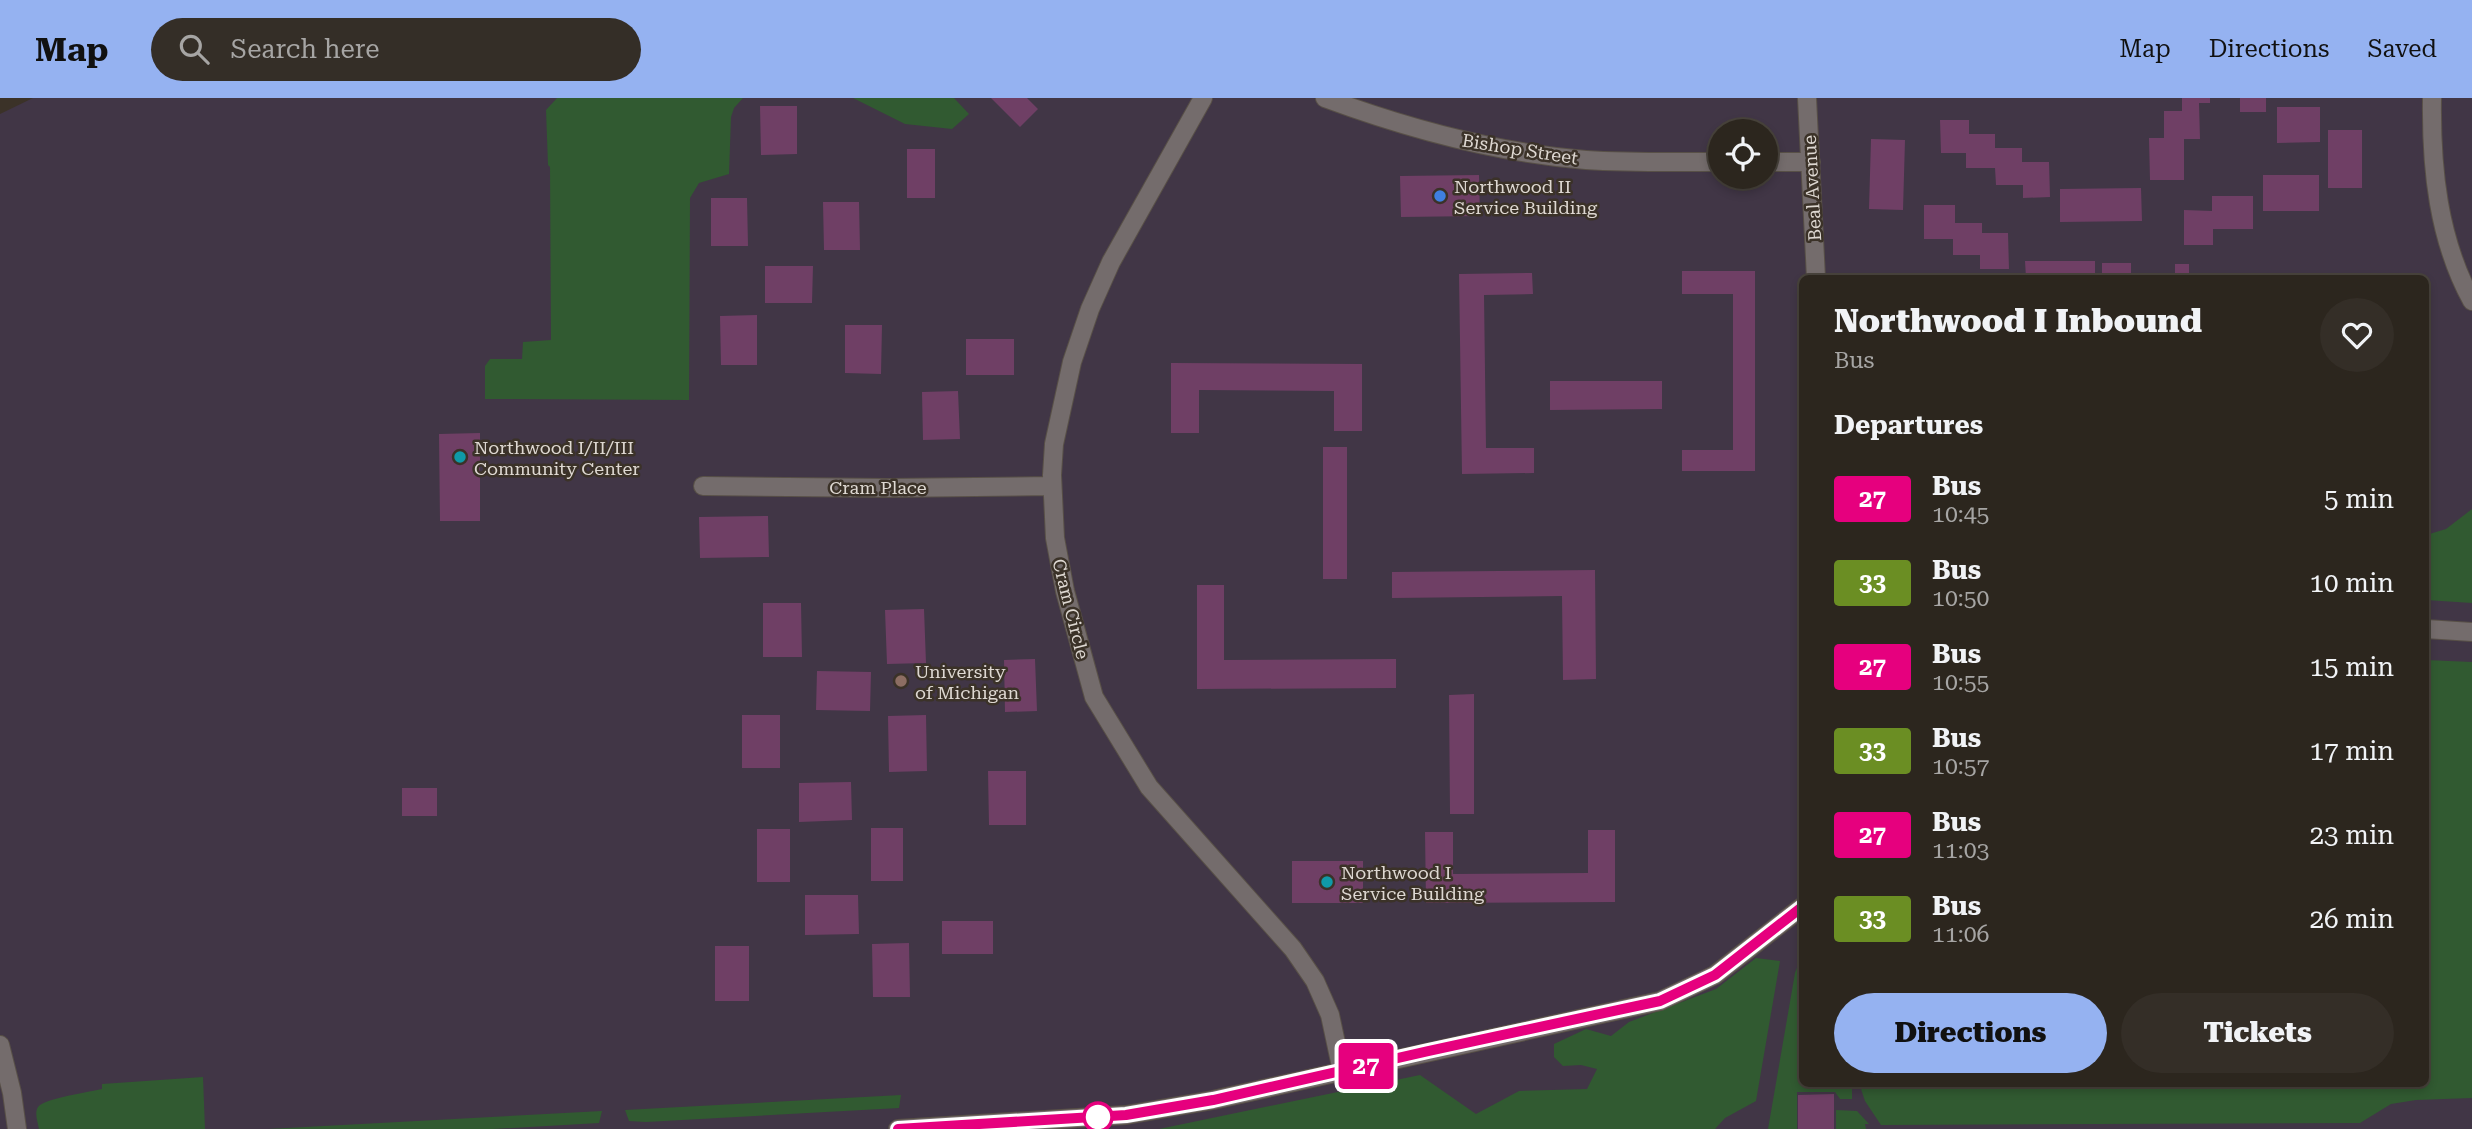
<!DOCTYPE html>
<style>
:root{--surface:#2c261e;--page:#342e27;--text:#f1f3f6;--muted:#a6a5a4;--line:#48433c;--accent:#95b2f1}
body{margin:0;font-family:"Roboto Serif",serif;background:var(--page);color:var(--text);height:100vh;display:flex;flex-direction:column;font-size:26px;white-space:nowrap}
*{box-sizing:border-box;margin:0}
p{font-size:23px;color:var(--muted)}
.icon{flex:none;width:38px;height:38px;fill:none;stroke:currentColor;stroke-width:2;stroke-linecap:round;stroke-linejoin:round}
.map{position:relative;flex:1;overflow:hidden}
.drawer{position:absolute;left:1799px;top:177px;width:630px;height:812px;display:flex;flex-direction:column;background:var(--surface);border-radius:10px;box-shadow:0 4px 10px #0003,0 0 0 2px var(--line)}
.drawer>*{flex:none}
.badge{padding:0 14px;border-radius:5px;font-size:24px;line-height:46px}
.buttons{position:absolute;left:1708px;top:21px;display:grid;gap:14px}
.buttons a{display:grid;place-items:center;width:70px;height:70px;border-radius:50%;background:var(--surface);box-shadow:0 4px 10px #0003,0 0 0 2px var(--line);font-size:35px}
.map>.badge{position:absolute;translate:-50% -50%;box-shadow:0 0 0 4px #fff}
h2{padding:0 35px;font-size:26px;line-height:63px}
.round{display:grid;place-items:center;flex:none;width:74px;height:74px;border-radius:37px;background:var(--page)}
.headline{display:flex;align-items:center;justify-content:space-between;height:119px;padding:0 35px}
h1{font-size:33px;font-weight:800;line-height:52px}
.action{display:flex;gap:14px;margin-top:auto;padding:14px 35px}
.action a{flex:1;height:80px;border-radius:42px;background:var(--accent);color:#111;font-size:28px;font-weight:800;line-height:80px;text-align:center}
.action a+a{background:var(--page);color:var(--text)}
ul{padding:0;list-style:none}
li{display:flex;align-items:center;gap:21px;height:84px;padding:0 35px}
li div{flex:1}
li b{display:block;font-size:26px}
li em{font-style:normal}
li .badge{min-width:77px;font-weight:700;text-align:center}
header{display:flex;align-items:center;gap:42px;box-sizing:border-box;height:98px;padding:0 35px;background:var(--accent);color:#111}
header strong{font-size:33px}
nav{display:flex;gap:38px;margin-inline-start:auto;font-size:24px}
.search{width:490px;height:63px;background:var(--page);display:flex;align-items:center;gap:18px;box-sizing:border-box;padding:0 24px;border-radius:38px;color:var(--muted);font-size:26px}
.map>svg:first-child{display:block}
</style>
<header>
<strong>Map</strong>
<div class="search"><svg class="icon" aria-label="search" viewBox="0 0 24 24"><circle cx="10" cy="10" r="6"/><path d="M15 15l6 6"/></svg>Search here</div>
<nav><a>Map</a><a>Directions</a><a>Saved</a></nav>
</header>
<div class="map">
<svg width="2472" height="1031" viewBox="0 0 2472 1031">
<rect width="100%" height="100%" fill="#3b3228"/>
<path fill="#413646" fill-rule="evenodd" d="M 33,0 L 2472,0 L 2472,1031 L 0,1031 L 0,16 ZM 1720,33 L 1766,33 L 1766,79 L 1720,79 ZM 1802,180 L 2426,180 L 2426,985 L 1802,985 Z"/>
<path fill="#315a31" d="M 557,0 L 743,0 L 734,10 L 731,19 L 729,76 L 699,85 L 690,100 L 689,302 L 485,301 L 485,268 L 490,261 L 522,261 L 523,244 L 551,242 L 550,69 L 548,67 L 546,12 Z
M 853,0 L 954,0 L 969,16 L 952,31 L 905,26 Z
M 2472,411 L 2472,505 L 2426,502 L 2426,437 L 2446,431 Z
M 2426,562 L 2472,564 L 2472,1000 L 2416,1002 L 2391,1006 L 2360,1025 L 1881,1027 L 1865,1003 L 1859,985 L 2426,985 Z
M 1802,856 L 1802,985 L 1852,985 L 1852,1001 L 1840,1001 L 1835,994 L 1797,994 L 1797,1031 L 1768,1031 L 1795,875 Z
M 1756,860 L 1780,863 L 1756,1003 L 1725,1020 L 1715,1031 L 1159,1031 L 1420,977 L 1476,1016 L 1519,993 L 1587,991 L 1597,971 L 1581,967 L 1563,968 L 1554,959 L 1554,946 L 1586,931 L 1611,938 L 1629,924 L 1716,891 Z
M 203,979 L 205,1031 L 39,1031 C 38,1025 34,1015 38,1009 C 45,1000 90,994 102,991 L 102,986 Z
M 901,997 L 899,1010 L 646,1024 L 629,1023 L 625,1012 Z
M 1836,1012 L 1857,1013 L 1869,1026 L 1865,1026 L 1866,1031 L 1836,1031 Z
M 602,1013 L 599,1025 L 493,1031 L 268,1031 Z"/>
<path fill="#6f3f65" d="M 991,0 L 1027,0 L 1038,11 L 1020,29 Z
M 2182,0 L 2210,0 L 2210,5 L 2199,5 L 2200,41 L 2184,41 L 2184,82 L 2150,82 L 2149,40 L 2164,40 L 2164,13 L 2182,13 Z
M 2240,0 L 2266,0 L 2266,14 L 2240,14 Z
M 760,8 L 797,8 L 797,56 L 761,57 Z
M 2277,9 L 2320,9 L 2320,44 L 2277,45 Z
M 1940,22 L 1969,22 L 1969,36 L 1995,36 L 1995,50 L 2022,50 L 2022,64 L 2049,64 L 2050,99 L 2023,100 L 2023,87 L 1996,87 L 1995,70 L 1966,70 L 1966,55 L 1941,55 Z
M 2328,32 L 2362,32 L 2362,90 L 2328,90 Z
M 1871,41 L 1905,42 L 1903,112 L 1869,111 Z
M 907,51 L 935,51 L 935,100 L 907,100 Z
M 1479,77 L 1480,118 L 1401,119 L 1400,78 Z
M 2263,77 L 2319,77 L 2319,113 L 2263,113 Z
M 2141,90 L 2142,123 L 2060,124 L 2060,91 Z
M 2212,98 L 2253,98 L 2253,131 L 2213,131 L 2213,147 L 2184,147 L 2184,112 L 2212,113 Z
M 711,100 L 747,100 L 748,148 L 711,148 Z
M 823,104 L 859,104 L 860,152 L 824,152 Z
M 1924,107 L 1955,107 L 1955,125 L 1982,125 L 1982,135 L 2008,135 L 2009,171 L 1980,171 L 1980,157 L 1953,157 L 1953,141 L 1924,141 Z
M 2025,163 L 2095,163 L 2095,180 L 2026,180 Z
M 2102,165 L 2131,165 L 2131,180 L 2102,180 Z
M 2175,166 L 2189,166 L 2189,180 L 2164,180 L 2164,177 L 2175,177 Z
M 765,168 L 813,168 L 812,205 L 765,205 Z
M 1682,173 L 1755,173 L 1755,373 L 1682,373 L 1682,352 L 1733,352 L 1733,196 L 1682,196 Z
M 1532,175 L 1533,196 L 1484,197 L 1486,350 L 1534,350 L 1534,375 L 1462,376 L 1459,176 Z
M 757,217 L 757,267 L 721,267 L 720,218 Z
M 845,227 L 882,227 L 881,276 L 845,275 Z
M 966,241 L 1014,241 L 1014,277 L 966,277 Z
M 1171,265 L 1362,266 L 1362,333 L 1334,333 L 1334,293 L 1199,292 L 1199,335 L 1171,335 Z
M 1550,283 L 1662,283 L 1662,311 L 1550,312 Z
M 958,293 L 960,341 L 923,342 L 922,294 Z
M 480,335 L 480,423 L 440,423 L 439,336 Z
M 1323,349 L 1347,349 L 1347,481 L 1323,481 Z
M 768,418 L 769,459 L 700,460 L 699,419 Z
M 1595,472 L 1596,581 L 1563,582 L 1562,498 L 1392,500 L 1392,474 Z
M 1197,487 L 1224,487 L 1224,562 L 1396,561 L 1396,590 L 1197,591 Z
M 763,505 L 801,505 L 802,559 L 763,559 Z
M 924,511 L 926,565 L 887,566 L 885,512 Z
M 1035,561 L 1037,613 L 1005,614 L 1004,562 Z
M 817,573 L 871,574 L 870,613 L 816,612 Z
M 1474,596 L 1474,716 L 1450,716 L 1449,597 Z
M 742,617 L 780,617 L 780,670 L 742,670 Z
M 926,617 L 927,673 L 889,674 L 888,618 Z
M 988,673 L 1026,673 L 1026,727 L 989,727 Z
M 851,684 L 852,722 L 799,724 L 799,685 Z
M 402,690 L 437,690 L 437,718 L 402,718 Z
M 871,730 L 903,730 L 903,783 L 871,783 Z
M 757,731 L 790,731 L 790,784 L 757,784 Z
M 1588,732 L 1615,732 L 1615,804 L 1426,805 L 1425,734 L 1453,734 L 1453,776 L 1588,775 Z
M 1292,763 L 1363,763 L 1363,805 L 1292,805 Z
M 805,797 L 858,797 L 859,836 L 805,837 Z
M 942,823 L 993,823 L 993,856 L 942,856 Z
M 909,845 L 910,899 L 873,899 L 872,846 Z
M 715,848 L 749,848 L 749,903 L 715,903 Z
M 1834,996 L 1834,1031 L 1798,1031 L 1798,997 Z"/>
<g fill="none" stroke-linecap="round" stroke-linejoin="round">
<g stroke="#585047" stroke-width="20">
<path id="minor" d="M 1203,0 L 1111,164 L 1090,211 L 1072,264 L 1054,346 L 1052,377 L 1055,440 L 1065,493 L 1094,599 L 1149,689 L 1293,851 L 1315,883 L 1330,917 L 1342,973
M 1325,0 C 1409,31 1497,55 1586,62 C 1631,65 1675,64 1720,64
M 1807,0 L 1816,180
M 2432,0 C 2431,70 2438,141 2472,203
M 1766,64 L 1811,64
M 703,388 L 889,390 L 1052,388
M 2426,531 L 2472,534
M 0,947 L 12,995 L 17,1031
M 898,1031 L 1126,1017 L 1213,1002 L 1660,903 L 1715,877 L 1802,809"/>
</g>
<use href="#minor" stroke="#746c6c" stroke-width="18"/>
</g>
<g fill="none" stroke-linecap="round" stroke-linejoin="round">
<g stroke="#fff" stroke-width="16">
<path id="line" d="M 898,1031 L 1126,1017 L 1213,1002 L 1428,953 L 1660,903 L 1715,877 L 1802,809"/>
</g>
<use href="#line" stroke="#e6007e" stroke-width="10"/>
</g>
<circle fill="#3f7fe0" stroke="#3b3228" stroke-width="2.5" cx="1440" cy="98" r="7"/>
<g fill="#0f9aa8" stroke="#3b3228" stroke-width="2.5">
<circle cx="460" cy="359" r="7"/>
<circle cx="1327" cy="784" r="7"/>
</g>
<circle fill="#8d6e63" stroke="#3b3228" stroke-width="2.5" cx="901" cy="583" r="7"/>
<circle fill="#fff" stroke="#e6007e" stroke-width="3.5" cx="1098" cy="1019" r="14"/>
<g text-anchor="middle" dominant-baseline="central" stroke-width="5" stroke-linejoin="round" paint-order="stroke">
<g font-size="18" fill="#ded8d2" stroke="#3b3228">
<text transform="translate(1520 51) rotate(9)">Bishop Street</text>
<text transform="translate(1812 90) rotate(-93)">Beal Avenue</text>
<text x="878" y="389">Cram Place</text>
<text transform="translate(1071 511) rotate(76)">Cram Circle</text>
</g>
<g font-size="18" fill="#ded8d2" stroke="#3b3228" text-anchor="start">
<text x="1454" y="88">Northwood II<tspan x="1454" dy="21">Service Building</tspan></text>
<text x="474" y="349">Northwood I/II/III<tspan x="474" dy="21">Community Center</tspan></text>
<text x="915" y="573">University<tspan x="915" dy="21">of Michigan</tspan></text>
<text x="1341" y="774">Northwood I<tspan x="1341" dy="21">Service Building</tspan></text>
</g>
</g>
</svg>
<div class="buttons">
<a><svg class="icon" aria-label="locate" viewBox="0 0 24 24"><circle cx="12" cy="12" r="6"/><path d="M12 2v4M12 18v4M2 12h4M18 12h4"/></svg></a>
</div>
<b class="badge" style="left:1366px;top:968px;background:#e6007e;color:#fff">27</b>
<section class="drawer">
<div class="headline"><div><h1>Northwood I Inbound</h1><p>Bus</p></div><a class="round"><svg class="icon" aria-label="heart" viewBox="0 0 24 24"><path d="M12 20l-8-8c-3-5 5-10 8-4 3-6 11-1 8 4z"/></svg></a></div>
<h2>Departures</h2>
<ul>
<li><span class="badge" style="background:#e6007e;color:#fff">27</span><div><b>Bus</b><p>10:45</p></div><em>5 min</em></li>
<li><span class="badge" style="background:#6b8e23;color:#fff">33</span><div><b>Bus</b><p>10:50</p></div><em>10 min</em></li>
<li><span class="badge" style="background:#e6007e;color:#fff">27</span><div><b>Bus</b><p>10:55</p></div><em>15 min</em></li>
<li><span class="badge" style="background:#6b8e23;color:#fff">33</span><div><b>Bus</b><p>10:57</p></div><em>17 min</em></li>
<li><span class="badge" style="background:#e6007e;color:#fff">27</span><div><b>Bus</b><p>11:03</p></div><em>23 min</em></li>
<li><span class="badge" style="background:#6b8e23;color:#fff">33</span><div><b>Bus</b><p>11:06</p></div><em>26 min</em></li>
</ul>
<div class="action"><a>Directions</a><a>Tickets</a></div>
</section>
</div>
